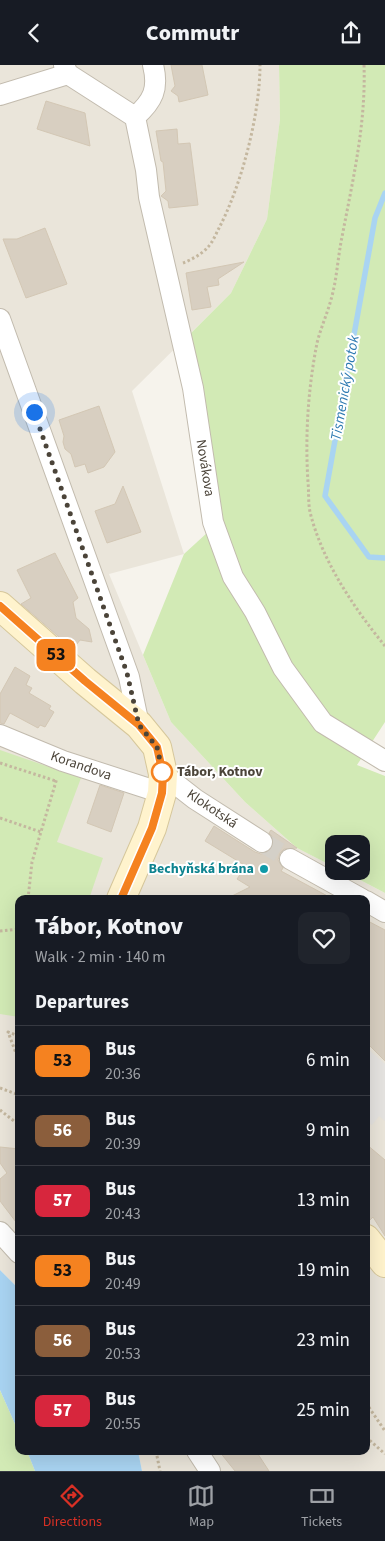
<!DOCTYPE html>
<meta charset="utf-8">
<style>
:root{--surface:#171b24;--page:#20242c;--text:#f1f3f6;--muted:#9ea1a6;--line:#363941;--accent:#d93025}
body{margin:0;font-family:"Source Sans 3",sans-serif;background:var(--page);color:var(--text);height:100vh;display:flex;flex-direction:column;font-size:19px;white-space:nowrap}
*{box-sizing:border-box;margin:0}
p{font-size:16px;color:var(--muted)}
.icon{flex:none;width:28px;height:28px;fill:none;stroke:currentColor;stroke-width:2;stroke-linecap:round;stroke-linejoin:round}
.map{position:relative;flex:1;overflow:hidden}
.side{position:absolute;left:15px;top:830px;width:355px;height:560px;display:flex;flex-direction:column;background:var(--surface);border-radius:10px;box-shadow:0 5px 20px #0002}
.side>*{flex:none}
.badge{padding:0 10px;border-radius:8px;font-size:18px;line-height:32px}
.fabs{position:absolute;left:325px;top:770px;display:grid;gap:10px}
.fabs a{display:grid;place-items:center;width:45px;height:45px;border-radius:10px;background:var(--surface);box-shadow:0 5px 20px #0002;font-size:25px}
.you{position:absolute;width:25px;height:25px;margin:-12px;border:4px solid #fff;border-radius:50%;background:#1a73e8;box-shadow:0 0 0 8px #1a73e833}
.map>.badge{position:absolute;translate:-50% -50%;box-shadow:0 0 0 2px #fff}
h2{padding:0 20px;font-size:19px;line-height:45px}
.round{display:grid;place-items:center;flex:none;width:52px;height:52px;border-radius:10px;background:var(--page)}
.overview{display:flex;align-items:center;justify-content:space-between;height:85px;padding:0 20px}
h1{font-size:24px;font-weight:800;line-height:38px}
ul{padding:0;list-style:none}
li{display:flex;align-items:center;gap:15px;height:70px;padding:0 20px;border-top:1px solid var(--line)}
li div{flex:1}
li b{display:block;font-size:19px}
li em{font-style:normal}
li .badge{min-width:55px;font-weight:700;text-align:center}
header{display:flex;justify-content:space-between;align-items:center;height:65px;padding:0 20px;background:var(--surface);font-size:22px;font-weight:800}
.dock{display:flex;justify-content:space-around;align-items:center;height:70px;border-top:1px solid var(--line);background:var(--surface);font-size:14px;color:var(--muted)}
.dock a{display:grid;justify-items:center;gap:2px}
.dock .current{color:var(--accent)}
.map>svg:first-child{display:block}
</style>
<header><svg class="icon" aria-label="back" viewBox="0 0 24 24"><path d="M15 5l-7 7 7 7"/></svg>Commutr<svg class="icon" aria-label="share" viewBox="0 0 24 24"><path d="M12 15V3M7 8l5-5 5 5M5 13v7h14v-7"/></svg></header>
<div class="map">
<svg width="385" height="1406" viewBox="0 0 385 1406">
<rect width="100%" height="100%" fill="#f6f3ec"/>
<path fill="#eae5da" d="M 0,0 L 279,0 L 280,54 L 267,154 L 231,228 L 132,326 L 184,489 L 109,509 L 171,657 L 245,737 L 297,783 L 334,802 L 334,806 L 343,806 L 385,828 L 385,1406 L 142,1406 L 138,1386 L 366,1386 L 366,834 L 19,834 L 19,1224 L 0,1205 Z"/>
<path fill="#d2eab5" d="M 279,0 L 385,0 L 385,657 L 357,700 L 385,711 L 385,828 L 343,806 L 361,806 L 361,779 L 334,779 L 334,802 L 297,783 L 245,737 L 171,657 L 143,590 L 184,489 L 220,456 L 191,268 L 231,228 L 267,154 L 280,54 Z
M 0,685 L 81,713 L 57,777 L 103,793 L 89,834 L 19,834 L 19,952 L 0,949 Z
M 0,1325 L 19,1368 L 19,1386 L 27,1386 L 35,1406 L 0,1406 Z"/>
<path fill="#e5e3e0" d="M 366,982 L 385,999 L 385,1056 L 379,1051 L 372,1060 L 366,1055 Z"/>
<path fill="#a9d4f2" d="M 0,1205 L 19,1224 L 19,1368 L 0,1325 Z
M 27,1386 L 138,1386 L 142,1406 L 35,1406 Z"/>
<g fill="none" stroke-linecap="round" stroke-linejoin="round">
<path stroke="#a9d4f2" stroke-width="5.5" d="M 385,128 L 375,153 L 325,431 L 369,492 L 385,493"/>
</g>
<path fill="#d8cfc1" stroke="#d3c7b4" d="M 171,0 L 202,0 L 208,30 L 179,37 L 178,31 L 171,26 L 175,21 Z
M 46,36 L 85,48 L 90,81 L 37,64 Z
M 177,64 L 178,79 L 190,78 L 198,140 L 169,143 L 168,136 L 161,131 L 166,126 L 163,97 L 161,96 L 156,66 Z
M 45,163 L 67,219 L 26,233 L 3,174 L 17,174 Z
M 244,197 L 218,214 L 219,220 L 207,222 L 211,242 L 192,245 L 186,208 Z
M 99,341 L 115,387 L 104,402 L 88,408 L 85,399 L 75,402 L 71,389 L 65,384 L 63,377 L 64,371 L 59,355 Z
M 123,421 L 141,467 L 107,478 L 95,446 L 115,439 Z
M 55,488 L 78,533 L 73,537 L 76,553 L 89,564 L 92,577 L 80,575 L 73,584 L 21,539 L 31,533 L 17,505 Z
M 15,602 L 30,611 L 26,620 L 32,623 L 29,628 L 51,641 L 49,644 L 54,647 L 45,662 L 40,660 L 38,663 L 10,648 L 4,659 L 0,658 L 0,629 Z
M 100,720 L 124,728 L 111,767 L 87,758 Z
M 214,761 L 255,787 L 261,789 L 268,787 L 272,783 L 274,777 L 272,771 L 269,768 L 271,765 L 297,783 L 284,784 L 280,788 L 278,795 L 283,803 L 281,806 L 333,834 L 226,834 L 250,822 L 237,814 L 246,801 L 205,776 Z
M 366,855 L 385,865 L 385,996 L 366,977 Z
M 366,1079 L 385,1095 L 385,1171 L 373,1152 L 366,1159 Z
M 0,1082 L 19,1084 L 19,1161 L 0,1136 L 0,1114 L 7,1108 L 0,1098 Z
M 219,1386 L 256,1386 L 269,1406 L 235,1406 Z"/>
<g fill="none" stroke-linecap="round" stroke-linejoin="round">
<path stroke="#d4d0c8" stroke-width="20" stroke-dasharray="20 10" stroke-linecap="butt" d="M 262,777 L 290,794"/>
<g stroke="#c2bbae" stroke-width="22">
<path id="street" d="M 64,0 L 68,9 L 135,52
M 0,30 L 68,9
M 135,52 L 146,105 L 149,132 L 193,323 L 213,457 L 233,512 L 255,547 L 283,603 L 323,658 L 385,696
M 135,52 C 153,36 159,24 153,0
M 0,254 L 129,612 L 139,660
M 0,670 L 63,696 L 162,728
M 163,709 L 195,734 L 262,777
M 290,794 L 362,834
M 366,836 L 385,847
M 0,1167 L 19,1188
M 197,1386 L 210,1406"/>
</g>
<g stroke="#d6c79b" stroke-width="30">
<path id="secondary" d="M 0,541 L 85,616 L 139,660 L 157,682 L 163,709 L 162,728 L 152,763 L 121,834
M 366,1174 L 385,1198"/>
</g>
<path stroke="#c4b79f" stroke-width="3" stroke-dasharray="2.5 2.5" stroke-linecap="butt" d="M 364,0 C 366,59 353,114 342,172 C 338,191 337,212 332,231 C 328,247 321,262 317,278 C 308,324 305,371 308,417 C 309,427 308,437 310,447 C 322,496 354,543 385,581
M 183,198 C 191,195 202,189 208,182 C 212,178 215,171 218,165 C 241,122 260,50 260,0
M 0,698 L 56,716
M 0,753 L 41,767
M 28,834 L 32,797 L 57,713
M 0,866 L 19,864
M 19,971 L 8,967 L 19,996
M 0,1023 L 19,1030
M 0,1045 L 19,1060
M 366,1338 L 385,1366
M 366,1372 L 385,1389
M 156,1386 L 160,1406"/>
<use href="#street" stroke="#fff" stroke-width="20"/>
<use href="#secondary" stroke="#fff3cd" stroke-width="28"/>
</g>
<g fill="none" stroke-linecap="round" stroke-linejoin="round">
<g stroke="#fff" stroke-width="11">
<path id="line" d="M 0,541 L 85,616 L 139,660 L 157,682 L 163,709 L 162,728 L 152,763 L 121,834"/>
</g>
<use href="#line" stroke="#f58220" stroke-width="8"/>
<path stroke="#4b4439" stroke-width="5" stroke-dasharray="0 9" d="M 34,347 L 127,608 L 139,660 L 157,682 L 163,709 L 162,707"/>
</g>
<circle fill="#fff" stroke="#f58220" stroke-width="2.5" cx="162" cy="707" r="10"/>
<circle fill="#0f9aa8" stroke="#fff" stroke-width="2" cx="264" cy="804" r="5"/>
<g text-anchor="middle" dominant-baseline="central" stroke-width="4" stroke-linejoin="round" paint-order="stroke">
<g font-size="14" fill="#4b4439" stroke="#fff">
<text transform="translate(205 403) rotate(81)">Novákova</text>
<text transform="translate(81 701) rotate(19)">Korandova</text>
<text transform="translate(212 744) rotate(34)">Klokotská</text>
</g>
<g font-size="14" font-weight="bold" fill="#4b4439" stroke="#fff" text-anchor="start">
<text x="177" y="707">Tábor, Kotnov</text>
</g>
<g font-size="14" font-weight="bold" fill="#0d838f" stroke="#fff" text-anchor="end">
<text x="254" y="804">Bechyňská brána</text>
</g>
<g font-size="15" font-style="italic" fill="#2e7ab2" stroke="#fff">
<text transform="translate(345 323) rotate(-80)">Tismenický potok</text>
</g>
</g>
</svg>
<div class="fabs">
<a><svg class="icon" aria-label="layers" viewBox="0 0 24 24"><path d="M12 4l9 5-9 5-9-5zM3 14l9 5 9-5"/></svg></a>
</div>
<div class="you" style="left:34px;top:347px"></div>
<b class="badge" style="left:56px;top:590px;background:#f58220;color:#111">53</b>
<section class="side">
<div class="overview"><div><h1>Tábor, Kotnov</h1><p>Walk · 2 min · 140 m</p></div><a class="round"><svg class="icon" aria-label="heart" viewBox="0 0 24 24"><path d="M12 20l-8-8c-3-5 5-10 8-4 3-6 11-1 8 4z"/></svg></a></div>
<h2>Departures</h2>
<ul>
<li><span class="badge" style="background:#f58220;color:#111">53</span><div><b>Bus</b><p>20:36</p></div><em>6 min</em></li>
<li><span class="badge" style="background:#8b5e3c;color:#fff">56</span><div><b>Bus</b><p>20:39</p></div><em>9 min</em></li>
<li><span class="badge" style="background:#d7263d;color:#fff">57</span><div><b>Bus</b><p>20:43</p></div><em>13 min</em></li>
<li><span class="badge" style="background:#f58220;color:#111">53</span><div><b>Bus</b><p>20:49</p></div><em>19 min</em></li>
<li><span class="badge" style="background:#8b5e3c;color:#fff">56</span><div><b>Bus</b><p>20:53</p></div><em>23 min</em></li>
<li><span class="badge" style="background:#d7263d;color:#fff">57</span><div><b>Bus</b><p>20:55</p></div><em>25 min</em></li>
</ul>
</section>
</div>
<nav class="dock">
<a class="current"><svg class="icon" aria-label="directions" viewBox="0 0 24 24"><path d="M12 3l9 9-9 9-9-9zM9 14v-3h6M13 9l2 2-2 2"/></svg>Directions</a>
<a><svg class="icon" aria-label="map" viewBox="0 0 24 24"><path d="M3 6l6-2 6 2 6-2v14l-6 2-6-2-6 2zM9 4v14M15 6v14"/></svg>Map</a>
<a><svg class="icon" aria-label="tickets" viewBox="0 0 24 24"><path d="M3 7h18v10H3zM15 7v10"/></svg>Tickets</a>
</nav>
